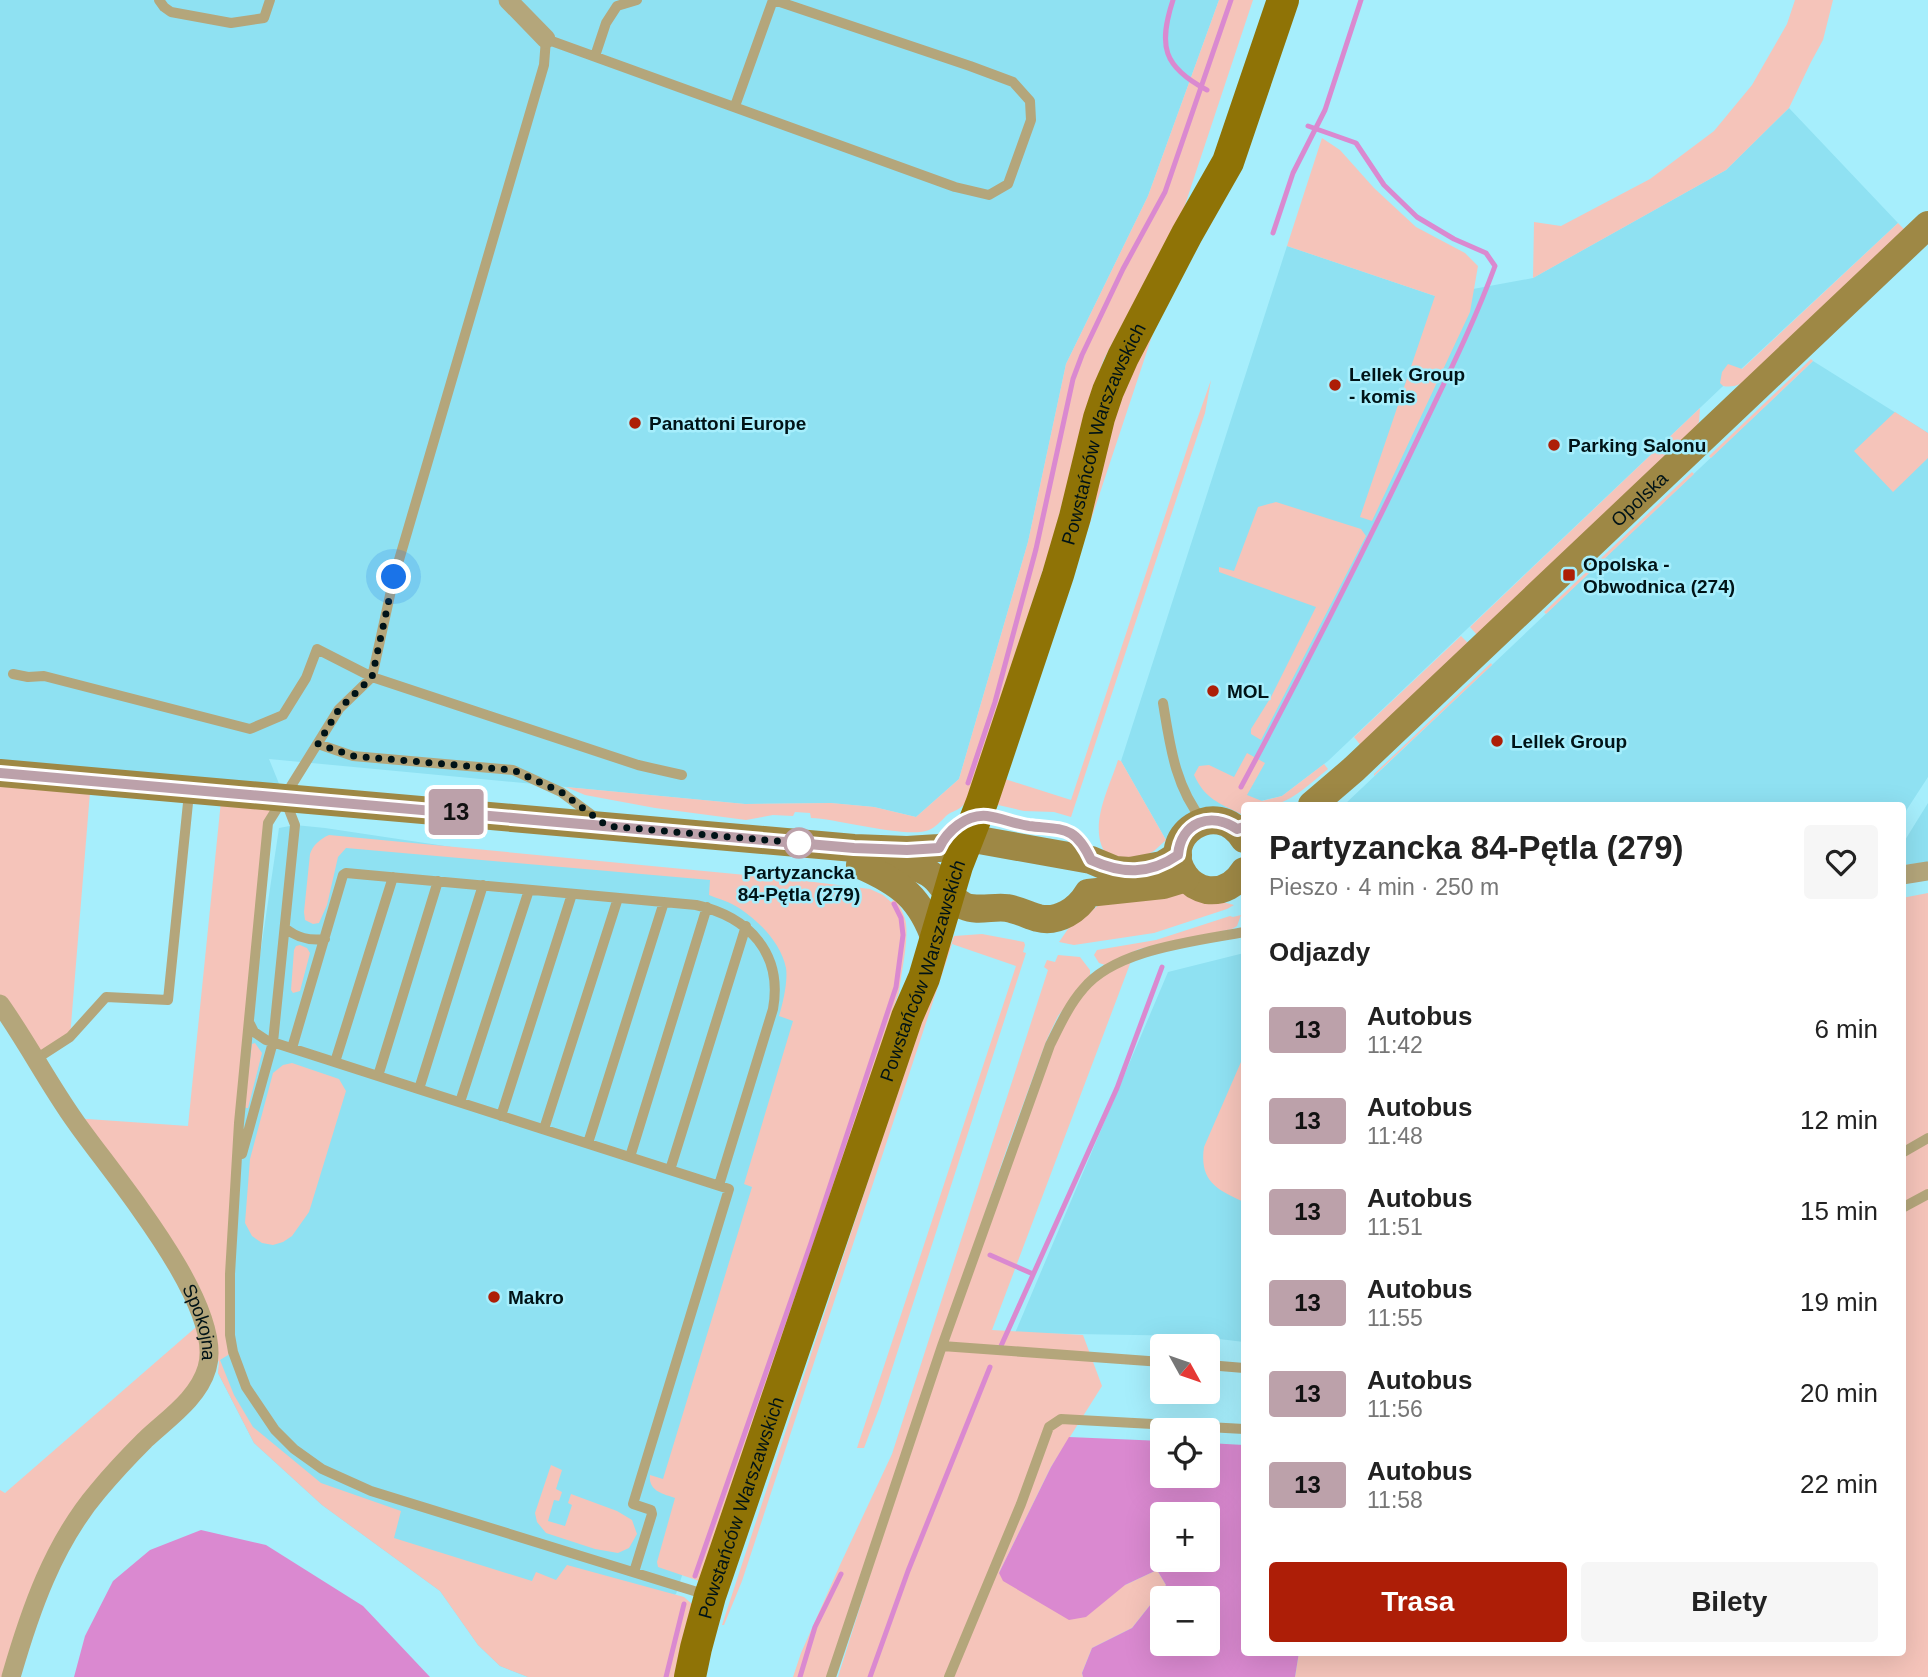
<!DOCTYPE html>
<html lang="pl">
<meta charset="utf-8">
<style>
:root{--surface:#fff;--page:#f6f6f6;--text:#222;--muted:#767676;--accent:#ad1e07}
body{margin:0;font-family:Helvetica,sans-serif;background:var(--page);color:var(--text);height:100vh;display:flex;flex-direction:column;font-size:26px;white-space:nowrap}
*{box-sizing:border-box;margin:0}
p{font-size:23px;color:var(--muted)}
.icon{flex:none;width:38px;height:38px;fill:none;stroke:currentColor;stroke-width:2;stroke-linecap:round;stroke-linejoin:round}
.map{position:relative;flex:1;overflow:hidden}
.panel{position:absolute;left:1241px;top:802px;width:665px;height:854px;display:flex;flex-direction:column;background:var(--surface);border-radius:7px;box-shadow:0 7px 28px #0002}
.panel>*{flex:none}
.badge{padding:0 14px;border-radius:5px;font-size:24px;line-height:46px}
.needle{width:46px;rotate:130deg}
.fabs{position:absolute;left:1150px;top:1334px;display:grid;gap:14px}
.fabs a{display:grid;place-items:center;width:70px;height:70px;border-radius:7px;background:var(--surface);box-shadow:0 7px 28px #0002;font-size:35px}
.you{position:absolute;width:35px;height:35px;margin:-18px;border:5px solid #fff;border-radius:50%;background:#1a73e8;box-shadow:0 0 0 10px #1a73e833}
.map>.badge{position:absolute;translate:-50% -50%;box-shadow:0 0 0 4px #fff}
h2{padding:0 28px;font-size:26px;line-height:63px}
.round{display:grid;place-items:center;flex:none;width:74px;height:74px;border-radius:7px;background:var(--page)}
.headline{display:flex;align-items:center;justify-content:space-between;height:119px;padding:0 28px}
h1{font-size:33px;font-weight:700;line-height:52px}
.button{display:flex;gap:14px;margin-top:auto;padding:14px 28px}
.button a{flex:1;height:80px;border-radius:7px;background:var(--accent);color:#fff;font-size:28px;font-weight:700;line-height:80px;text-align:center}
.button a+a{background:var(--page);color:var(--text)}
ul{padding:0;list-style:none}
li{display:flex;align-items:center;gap:21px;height:91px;padding:0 28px}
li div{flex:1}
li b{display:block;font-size:26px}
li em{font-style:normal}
li .badge{min-width:77px;font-weight:700;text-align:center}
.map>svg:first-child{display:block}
</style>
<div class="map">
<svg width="1928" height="1677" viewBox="0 0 1928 1677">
<rect width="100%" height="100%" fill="#a6eefc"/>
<path fill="#8fe1f2" d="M 0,0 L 1219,0 L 1148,196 L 1066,364 L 1028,542 L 959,779 L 916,817 L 874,807 L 830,803 L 745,804 L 269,759 L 284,796 L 0,773 Z
M 1789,108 L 1898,223 L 1741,369 L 1328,761 L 1282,796 L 1244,805 L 1244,812 L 1241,814 L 1214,810 L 1197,813 L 1166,840 L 1121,761 L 1287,246 L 1435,296 L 1533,278 L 1726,170 Z
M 1813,361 L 1928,433 L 1928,777 L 1902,817 L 1902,805 L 1344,805 Z
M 1928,803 L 1928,862 L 1902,865 L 1902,845 Z
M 295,825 L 325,828 L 545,861 L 764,883 L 849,1065 L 676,1594 L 528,1677 L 500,1666 L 478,1645 L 440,1591 L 322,1505 L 254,1443 L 218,1373 L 220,1360 L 230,1335 L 250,1023 L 279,828 Z
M 1244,953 L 1244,1342 L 1194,1336 L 1015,1333 L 1168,972 Z"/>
<path fill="#f5c4ba" d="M 1219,0 L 1253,0 L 1184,208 L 1171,236 L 1145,282 L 1104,359 L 1094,386 L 1050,549 L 972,784 C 969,792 968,803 960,808 C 956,811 950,812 946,816 C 941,821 936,827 929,830 C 908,839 839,819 811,818 L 810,813 L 795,812 L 793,816 L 773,815 L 746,820 L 655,808 L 585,795 L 566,787 L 745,804 L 831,803 L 874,807 L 916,817 L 959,779 L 1028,542 L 1066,364 L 1148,196 Z
M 1795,0 L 1833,0 L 1823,40 L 1811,62 L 1789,108 L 1726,170 L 1533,278 L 1534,222 L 1561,226 L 1650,179 L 1714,131 L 1752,85 L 1787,24 Z
M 1322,138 L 1340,150 L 1374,188 L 1416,227 L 1465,253 L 1478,266 L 1470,312 L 1372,521 L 1360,517 L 1435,296 L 1287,246 Z
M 1898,223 L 1908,233 L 1750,379 C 1741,384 1734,388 1723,386 L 1720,383 L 1722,372 L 1728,364 L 1742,369 Z
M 1159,315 L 1005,779 L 1071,800 L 1192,434 L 1211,380 L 1205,413 L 1071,817 L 1054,812 L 1024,811 L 998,805 L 996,802 L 1122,389 Z
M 1811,359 L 1813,361 L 1711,458 L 1709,456 Z
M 1700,408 L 1699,422 L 1691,435 L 1478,636 L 1470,627 Z
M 1895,412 L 1928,433 L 1928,458 L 1893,492 L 1854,451 Z
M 1692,472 L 1694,474 L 1546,614 L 1544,612 Z
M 1276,502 L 1361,529 L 1366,536 L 1261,740 L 1251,734 L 1251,729 L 1271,697 L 1316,607 L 1219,572 L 1219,567 L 1234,571 L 1258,507 Z
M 1461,636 L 1470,645 L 1362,747 L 1354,737 Z
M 1491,663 L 1492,665 L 1374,776 L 1374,774 Z
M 1247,753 L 1265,763 L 1247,795 L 1262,801 L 1282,796 L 1324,764 L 1328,769 C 1313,781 1296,798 1277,804 C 1268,807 1254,805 1244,805 L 1244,814 L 1241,814 C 1219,803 1205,799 1194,775 L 1199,766 L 1209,765 L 1234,777 Z
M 1118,760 L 1121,761 L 1166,840 L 1154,851 L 1144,856 L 1120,859 L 1104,851 C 1089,824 1110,786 1118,760 Z
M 0,773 L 91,780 L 70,1037 L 36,1059 L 0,1004 Z
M 222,791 L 284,796 L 268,823 L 236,1182 L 233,1352 L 220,1360 L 234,1395 L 253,1427 L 321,1483 L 401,1511 L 394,1538 L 532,1581 L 536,1572 L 556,1580 L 567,1565 L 684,1597 L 692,1604 L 679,1677 L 528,1677 L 500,1666 L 478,1645 L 440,1591 L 322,1505 L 254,1443 L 218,1373 L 219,1361 L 207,1368 L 79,1514 L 11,1677 L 0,1677 L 0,1490 L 5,1493 L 203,1321 L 73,1118 L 188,1126 Z
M 329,835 L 798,880 L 870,889 L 883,895 L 891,902 L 895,899 C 899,904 903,912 905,919 C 910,936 901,973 899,992 L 702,1582 L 658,1567 L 657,1562 L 675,1498 C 663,1494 648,1491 650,1475 L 663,1479 L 752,1187 L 744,1184 L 793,1021 L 779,1016 C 783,1003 788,981 786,968 C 781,943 759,921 739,908 C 730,902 719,899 709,895 L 710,880 L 346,848 L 338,857 L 327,905 L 319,923 L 313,924 L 305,920 L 304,912 L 310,854 C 313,845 320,839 329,835 Z
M 1178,890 L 1234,905 L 1227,909 L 1154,933 L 1074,945 L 1059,942 L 1068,929 L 1099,905 Z
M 1928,893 L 1928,1677 L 1295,1677 L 1299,1652 L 1902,1652 L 1902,898 Z
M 1241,915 L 1237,926 L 1232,929 L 1139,949 L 1105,965 L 1099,963 L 1094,955 L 1097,950 L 1156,940 L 1230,916 L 1233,917 Z
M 982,934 L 1024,942 L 1025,945 L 1023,952 L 1026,953 L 880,1406 L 864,1448 L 857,1448 L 1016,966 L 952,944 L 742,1581 L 724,1625 L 722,1625 L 946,944 L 951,945 L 954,936 Z
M 300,945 L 307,948 L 310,953 L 300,991 L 293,993 L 291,990 L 294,950 L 296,946 Z
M 1058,955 L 1080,957 L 1090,970 L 1090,975 L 1058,1016 L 1047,1039 L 1007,1148 L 827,1677 L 793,1677 L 801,1653 L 840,1565 L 892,1454 L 1048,970 L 1044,967 L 1047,960 L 1055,962 Z
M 1133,956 L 992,1330 L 1083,1335 L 1102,1386 L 1051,1467 L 999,1573 L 1125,1585 L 1157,1570 L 1166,1585 L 1132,1628 L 1092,1648 L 1082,1673 L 1083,1677 L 838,1677 L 942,1346 L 1050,1045 L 1084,987 Z
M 255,1043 L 262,1053 L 248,1108 L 246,1108 L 244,1106 L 252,1044 Z
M 1244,1055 L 1244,1202 C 1217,1190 1199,1181 1204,1147 Z
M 292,1063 L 339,1079 L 346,1091 L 309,1212 L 292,1236 L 283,1242 L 273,1245 L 262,1243 L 252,1236 L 245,1223 L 250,1159 L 273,1073 L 283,1065 Z
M 551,1465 L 562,1470 L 556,1489 L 562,1492 L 559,1501 L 554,1500 L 548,1521 L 565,1526 L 572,1505 L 568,1503 L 571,1494 L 617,1511 L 632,1520 L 637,1534 L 629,1548 L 618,1553 L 595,1549 L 546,1533 L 537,1522 L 535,1513 Z"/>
<path fill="#da89d0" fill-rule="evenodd" d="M 1069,1437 L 1162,1441 L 1162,1475 L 1208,1475 L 1208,1443 L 1244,1445 L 1244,1652 L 1299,1652 L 1295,1677 L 1083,1677 L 1082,1673 L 1092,1648 L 1132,1628 L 1166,1585 L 1157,1570 L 1125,1585 L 1086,1617 L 1069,1620 L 1003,1581 L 999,1573 L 1051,1467 ZM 1162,1514 L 1208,1514 L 1208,1559 L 1162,1559 ZM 1162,1598 L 1208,1598 L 1208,1643 L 1162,1643 Z
M 201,1530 L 266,1545 L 363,1606 L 430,1677 L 74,1677 L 85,1636 L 113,1581 L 150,1550 Z"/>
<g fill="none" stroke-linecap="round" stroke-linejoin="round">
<path stroke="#da89d0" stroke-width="5" d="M 1173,0 C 1158,46 1163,67 1207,90
M 1273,233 L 1293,173 L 1325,110 L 1361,0
M 968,783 L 995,702 L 1036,549 L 1073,379 L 1082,355 L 1123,269 L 1165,192 L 1231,0
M 1241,787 C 1302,673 1361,557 1417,440 C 1444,383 1473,326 1495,266 L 1486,253 L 1454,239 L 1417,217 L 1384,185 L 1356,143 L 1308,126
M 990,1255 L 1033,1274
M 1001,1346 L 1117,1088 L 1162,967
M 695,1576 L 811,1243 L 896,987 L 903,935 L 901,918 L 894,904
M 666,1677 L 684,1604
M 800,1677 L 815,1627 L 841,1574
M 870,1677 L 908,1571 L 990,1367"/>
<path stroke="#b4a67b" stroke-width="10" d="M 159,0 L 164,7 L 171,12 L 231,23 L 264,18 L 270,0
M 595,56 L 606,23 L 617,6 L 637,0
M 735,106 L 773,0
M 13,674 L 28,677 L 44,676 L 250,729 L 283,715 L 306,678 L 317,649 L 372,677 L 638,765 L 682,775
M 1163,703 C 1170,745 1175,787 1203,821
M 318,744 L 353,756 L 513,770 L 561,792 L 596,818
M 285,928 C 297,938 309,941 325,939
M 250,1024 L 254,1032 L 266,1040 L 729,1189 L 633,1504 L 651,1510 L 652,1514 L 634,1572
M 292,1048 L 343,875 L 346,873 L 696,905 C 749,917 783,953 773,1009 L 719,1185
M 36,1059 L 70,1037 L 106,997 L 168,1000 L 189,793
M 335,1062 L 393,877
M 378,1076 L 438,881
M 419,1089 L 483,885
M 460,1102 L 529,890
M 501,1116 L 572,894
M 544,1129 L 618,898
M 588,1143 L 664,902
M 1902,1153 L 1928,1138
M 242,1154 L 273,1042 L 295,825 L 286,802
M 630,1157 L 707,907
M 670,1170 L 746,926
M 1902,1208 L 1928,1194
M 942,1346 L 1162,1362
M 1208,1365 L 1244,1368
M 707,1595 L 371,1491 L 322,1469 L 294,1449 L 275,1430 L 246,1387 L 233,1352 L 230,1335 L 230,1274 L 239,1123 L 268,823 L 339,709 L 372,677 L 394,577 L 544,65 L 546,39 L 955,187 L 989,195 L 1008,184 L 1031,120 L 1030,101 L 1013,82 L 970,66 L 774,0
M 831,1677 L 942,1346 L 1050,1045 C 1060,1025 1069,1005 1083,989 C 1115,949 1197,941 1244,932
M 949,1677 L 1021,1504 L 1049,1427 L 1061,1419 L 1244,1429"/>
<g stroke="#b4a67b" stroke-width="19">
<path d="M 508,0 L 546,39"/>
<path d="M 1902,875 L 1928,871"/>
<path id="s1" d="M 0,1004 C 27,1042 48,1083 75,1121 C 111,1173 226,1305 207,1368 C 198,1399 167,1419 145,1440 C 129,1456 113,1473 98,1491 C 53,1544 30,1611 11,1677"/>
</g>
<g stroke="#9e8845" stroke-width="28">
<path d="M 0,773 L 854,848 L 907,850 L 939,848 L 979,840 L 1091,860 L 1115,870 L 1130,871 L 1162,865 L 1178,855"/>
<path id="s2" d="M 1312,805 L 1354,769 L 1928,225"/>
<path d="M 1244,839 C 1217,795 1156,837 1185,876 C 1190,883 1198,888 1207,890 C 1223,892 1236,884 1244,871"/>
<path d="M 882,859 C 900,863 925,866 937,880 C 946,890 951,900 964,906 C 978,912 993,906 1007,908 C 1018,910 1028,915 1038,918 C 1058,923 1078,910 1088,893 L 1163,885 L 1186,878"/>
<path d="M 860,865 C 901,883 921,898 936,942"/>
</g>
<path stroke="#8f7306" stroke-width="32" id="s3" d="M 690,1677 L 696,1648 L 710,1596 L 907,1017 L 924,978 L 957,866 L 982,802 L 1058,575 L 1075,517 L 1099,418 L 1108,391 L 1123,357 L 1187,234 L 1228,162 L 1283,0"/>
</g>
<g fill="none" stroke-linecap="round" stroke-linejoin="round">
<g stroke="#fff" stroke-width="16">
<path id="line" d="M 0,773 L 854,848 L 907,850 L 939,848 C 947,831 966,814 987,816 C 1001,818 1015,824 1029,826 C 1063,830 1075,825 1091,860 C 1122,874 1149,875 1178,855 C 1181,822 1211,811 1237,829 L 1244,827"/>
</g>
<use href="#line" stroke="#bca1aa" stroke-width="10"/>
<path stroke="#001317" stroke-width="7" stroke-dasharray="0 12.6" d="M 394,577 L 372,677 L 339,709 L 318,744 L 353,756 L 513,770 L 561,792 L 607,826 L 799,843"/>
</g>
<g fill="#ad1e07" stroke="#a6eefc" stroke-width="2.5">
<circle cx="1335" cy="385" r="7"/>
<circle cx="635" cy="423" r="7"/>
<circle cx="1554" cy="445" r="7"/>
<rect x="1562" y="568" width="14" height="14" rx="3.5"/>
<circle cx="1213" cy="691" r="7"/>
<circle cx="1497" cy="741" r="7"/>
<circle cx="494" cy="1297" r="7"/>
</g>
<circle fill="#fff" stroke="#bca1aa" stroke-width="3.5" cx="799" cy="843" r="14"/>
<g text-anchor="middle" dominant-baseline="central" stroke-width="5" stroke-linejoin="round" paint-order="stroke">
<g font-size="19" font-weight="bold" fill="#001317" stroke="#a6eefc" text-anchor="start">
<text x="1349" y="374">Lellek Group<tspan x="1349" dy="22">- komis</tspan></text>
<text x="649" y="423">Panattoni Europe</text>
<text x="1568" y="445">Parking Salonu</text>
<text x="1583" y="564">Opolska -<tspan x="1583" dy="22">Obwodnica (274)</tspan></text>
<text x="1227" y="691">MOL</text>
<text x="1511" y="741">Lellek Group</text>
<text x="508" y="1297">Makro</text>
</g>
<g font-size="19" fill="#001317" stroke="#a6eefc">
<text stroke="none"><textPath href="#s3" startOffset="1311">Powstańców Warszawskich</textPath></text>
<text stroke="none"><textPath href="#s2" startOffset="448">Opolska</textPath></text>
<text stroke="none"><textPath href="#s3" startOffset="744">Powstańców Warszawskich</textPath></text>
<text stroke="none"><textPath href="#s1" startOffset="378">Spokojna</textPath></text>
<text stroke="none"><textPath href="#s3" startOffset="177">Powstańców Warszawskich</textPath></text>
</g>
<g font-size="19" font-weight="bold" fill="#001317" stroke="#a6eefc">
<text x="799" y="872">Partyzancka<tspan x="799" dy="22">84-Pętla (279)</tspan></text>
</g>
</g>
</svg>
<div class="fabs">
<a><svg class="needle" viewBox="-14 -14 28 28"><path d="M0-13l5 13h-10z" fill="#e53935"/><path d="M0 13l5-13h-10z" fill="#767676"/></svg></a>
<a><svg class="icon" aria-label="locate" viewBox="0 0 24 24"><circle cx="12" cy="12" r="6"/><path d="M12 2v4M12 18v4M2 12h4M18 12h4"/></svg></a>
<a>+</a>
<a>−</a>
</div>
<div class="you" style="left:394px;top:577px"></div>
<b class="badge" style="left:456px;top:812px;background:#bca1aa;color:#111">13</b>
<section class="panel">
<div class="headline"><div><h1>Partyzancka 84-Pętla (279)</h1><p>Pieszo · 4 min · 250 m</p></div><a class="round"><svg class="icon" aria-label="heart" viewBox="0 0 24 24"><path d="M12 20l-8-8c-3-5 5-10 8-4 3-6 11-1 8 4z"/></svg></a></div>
<h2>Odjazdy</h2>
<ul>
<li><span class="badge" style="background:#bca1aa;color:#111">13</span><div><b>Autobus</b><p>11:42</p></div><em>6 min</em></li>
<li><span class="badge" style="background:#bca1aa;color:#111">13</span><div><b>Autobus</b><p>11:48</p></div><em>12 min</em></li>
<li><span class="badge" style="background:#bca1aa;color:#111">13</span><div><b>Autobus</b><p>11:51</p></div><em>15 min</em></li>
<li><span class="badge" style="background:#bca1aa;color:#111">13</span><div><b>Autobus</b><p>11:55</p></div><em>19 min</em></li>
<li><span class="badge" style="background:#bca1aa;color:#111">13</span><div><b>Autobus</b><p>11:56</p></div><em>20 min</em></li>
<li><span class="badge" style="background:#bca1aa;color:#111">13</span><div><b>Autobus</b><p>11:58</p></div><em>22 min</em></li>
</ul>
<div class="button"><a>Trasa</a><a>Bilety</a></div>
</section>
</div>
